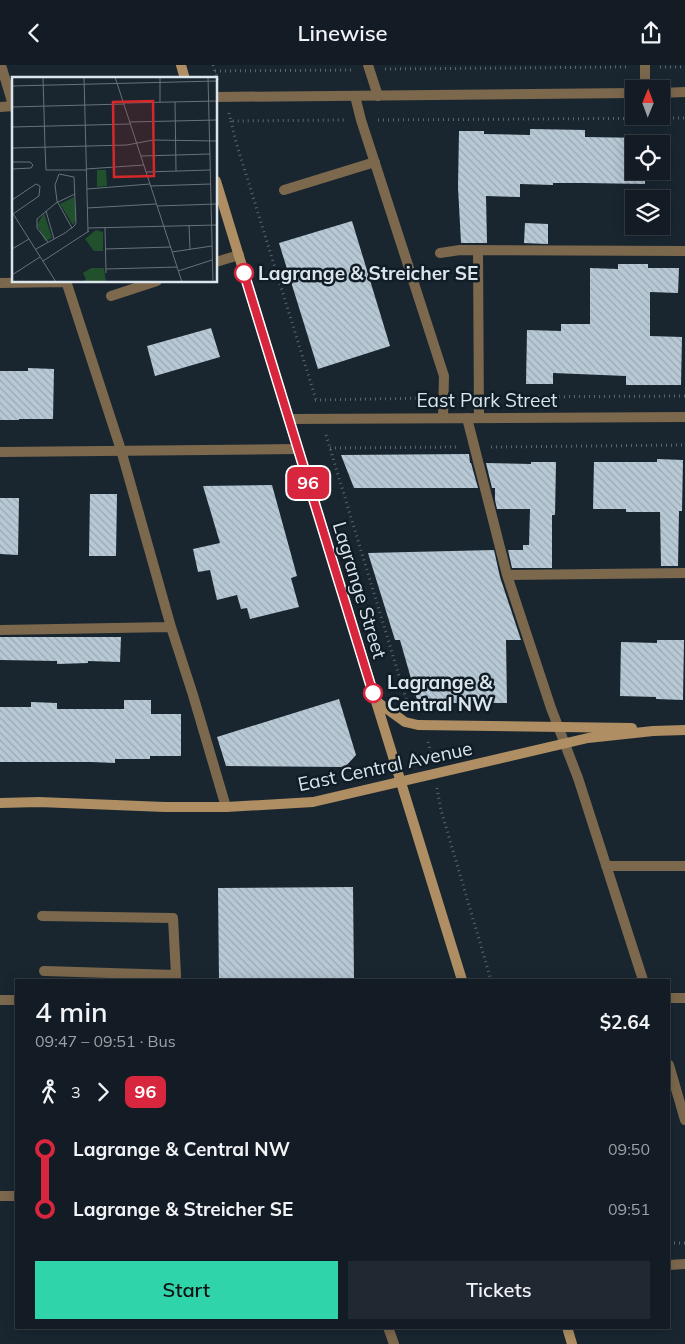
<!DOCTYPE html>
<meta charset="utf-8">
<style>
:root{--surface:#131c24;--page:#202931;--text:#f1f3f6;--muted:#9da1a6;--line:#323a41;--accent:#2fd4aa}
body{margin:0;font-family:Mulish,sans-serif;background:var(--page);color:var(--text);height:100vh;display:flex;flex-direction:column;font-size:19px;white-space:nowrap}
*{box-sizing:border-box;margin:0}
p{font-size:16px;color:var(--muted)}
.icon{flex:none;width:28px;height:28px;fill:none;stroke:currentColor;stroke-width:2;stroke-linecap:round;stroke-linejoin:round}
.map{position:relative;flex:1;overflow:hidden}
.sheet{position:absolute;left:15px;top:914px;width:655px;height:350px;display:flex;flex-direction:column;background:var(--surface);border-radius:0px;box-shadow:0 2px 12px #0003,0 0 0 1px var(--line)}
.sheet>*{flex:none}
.badge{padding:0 10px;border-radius:8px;font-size:18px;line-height:32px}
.needle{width:32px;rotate:1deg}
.controls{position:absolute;left:625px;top:15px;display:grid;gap:10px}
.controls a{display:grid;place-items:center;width:45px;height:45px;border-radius:0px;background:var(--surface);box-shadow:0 2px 12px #0003,0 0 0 1px var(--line);font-size:25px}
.map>.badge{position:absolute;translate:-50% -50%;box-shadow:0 0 0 2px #fff}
.legs{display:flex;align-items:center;gap:8px;height:55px;padding:0 20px;font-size:16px}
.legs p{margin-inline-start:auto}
.headline{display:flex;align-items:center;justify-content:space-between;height:85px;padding:0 20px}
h1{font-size:28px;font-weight:600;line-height:38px}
.primary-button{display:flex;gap:10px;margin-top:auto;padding:10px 20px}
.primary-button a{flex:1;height:58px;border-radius:0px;background:var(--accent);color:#111;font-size:20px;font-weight:600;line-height:58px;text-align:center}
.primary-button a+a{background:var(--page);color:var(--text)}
ul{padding:0 20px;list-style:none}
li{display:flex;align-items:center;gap:18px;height:60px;font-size:19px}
li i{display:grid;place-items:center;width:8px;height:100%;margin:0 6px;background:currentColor}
li i::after{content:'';width:12px;height:12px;margin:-6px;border:4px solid;border-radius:50%;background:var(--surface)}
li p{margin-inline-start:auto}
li:first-child i{background:linear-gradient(#0000 50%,currentColor 0)}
li:last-child i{background:linear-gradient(currentColor 50%,#0000 0)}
header{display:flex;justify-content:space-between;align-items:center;height:65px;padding:0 20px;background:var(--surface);font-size:22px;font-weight:600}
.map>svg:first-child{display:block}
</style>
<header><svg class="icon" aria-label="back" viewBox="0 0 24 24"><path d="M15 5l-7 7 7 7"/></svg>Linewise<svg class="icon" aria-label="share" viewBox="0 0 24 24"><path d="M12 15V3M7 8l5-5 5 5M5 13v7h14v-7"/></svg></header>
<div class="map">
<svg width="685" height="1279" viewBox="0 0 685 1279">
<defs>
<pattern id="building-back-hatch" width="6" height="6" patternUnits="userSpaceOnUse" patternTransform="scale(1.25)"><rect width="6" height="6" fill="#b8c9d6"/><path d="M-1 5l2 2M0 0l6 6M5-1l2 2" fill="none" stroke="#9aa8b2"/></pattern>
</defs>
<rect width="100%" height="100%" fill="#192630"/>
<path fill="url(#building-back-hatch)" d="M 530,64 L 585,65 L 585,72 L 646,73 L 646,79 L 634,79 L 634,106 L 645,106 L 645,119 L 584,118 L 553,118 L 553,120 L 520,119 L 520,132 L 486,131 L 487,178 L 461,178 L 458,122 L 459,66 L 484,66 L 484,69 L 530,70 Z
M 352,156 L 390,281 L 318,304 L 279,178 Z
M 525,158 L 548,159 L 548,179 L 524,178 Z
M 618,199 L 648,199 L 648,203 L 679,203 L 678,228 L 650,227 L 650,271 L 682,272 L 681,320 L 626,320 L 626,311 L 553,308 L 553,319 L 526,319 L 527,265 L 561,266 L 561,259 L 590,259 L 590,203 L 618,204 Z
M 211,263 L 220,292 L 155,311 L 147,281 Z
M 28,303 L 54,304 L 53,354 L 19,354 L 19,355 L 0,355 L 0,306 L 28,306 Z
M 469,389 L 470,398 L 471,398 L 478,423 L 354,423 L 341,390 Z
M 657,394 L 683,395 L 682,446 L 679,446 L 678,501 L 661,501 L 660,447 L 626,447 L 626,444 L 593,444 L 594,397 L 657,397 Z
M 531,397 L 556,397 L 555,450 L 552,450 L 552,503 L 512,503 L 508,485 L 523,485 L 523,480 L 529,480 L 530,444 L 497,444 L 495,435 L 495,423 L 492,423 L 486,398 L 531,399 Z
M 272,420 L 297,511 L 291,513 L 299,542 L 250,554 L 247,543 L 241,544 L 237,530 L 217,535 L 210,505 L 198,507 L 193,484 L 220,478 L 203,421 Z
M 90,429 L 117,429 L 116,491 L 89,491 Z
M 0,433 L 19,433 L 18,490 L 0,489 Z
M 494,485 L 500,512 L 521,575 L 506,575 L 507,638 L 418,638 L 400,575 L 395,575 L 368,488 Z
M 0,572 L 121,572 L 120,597 L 88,596 L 88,598 L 57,599 L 57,596 L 0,595 Z
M 657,575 L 684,575 L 683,635 L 656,634 L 656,632 L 620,631 L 621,577 L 657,578 Z
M 339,634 L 356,690 L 345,702 L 226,701 L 217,672 Z
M 124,635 L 151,635 L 151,649 L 181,649 L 181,691 L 150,691 L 150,694 L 115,694 L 115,698 L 92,697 L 0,697 L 0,642 L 31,642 L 31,637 L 57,638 L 57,644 L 124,644 Z
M 353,822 L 354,915 L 219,915 L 218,823 Z"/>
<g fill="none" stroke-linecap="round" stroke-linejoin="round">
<path stroke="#5a666f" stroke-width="3" stroke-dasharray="1 4" stroke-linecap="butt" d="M 213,0 L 218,16
M 660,2 L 685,2
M 385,4 L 629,2
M 215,6 L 354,5
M 229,48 L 231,56 L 344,55
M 378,55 L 685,53
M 231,56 L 236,77 L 317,338
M 494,332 L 685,331
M 315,335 L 427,333
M 326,370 L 407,637
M 491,382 L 685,380
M 330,383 L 457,382
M 428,677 L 432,692
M 437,723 L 441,745 L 491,915
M 669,1178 L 685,1178"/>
<path stroke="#7c684d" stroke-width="10" d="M 1,0 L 14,43
M 368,0 L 378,31
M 645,24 L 645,0
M 355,31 L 361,55 L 444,311 L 443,353
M 284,125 L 375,97
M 478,186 L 479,353
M 440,188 L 460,185 L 685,186
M 216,197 L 239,190
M 66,216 L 121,385 L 171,562 L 193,630 L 226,742
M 0,218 L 66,217
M 111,231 L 157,216
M 467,353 L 507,510 L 551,643 L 578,713 L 643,915
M 507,510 L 685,508
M 0,565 L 171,562
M 606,801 L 685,801
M 42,851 L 173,853 L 176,910
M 44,906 L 176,910 L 176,915
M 0,935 L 16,935
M 669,1000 L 685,1055
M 388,1262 L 394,1279"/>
<path stroke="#7c684d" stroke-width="10" d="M 661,28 L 685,27
M 216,32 L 634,28
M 0,42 L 14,41
M 289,354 L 685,352
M 0,387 L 298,384
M 669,933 L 685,933
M 0,1131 L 16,1131
M 669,1200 L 685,1199"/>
<path stroke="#ae8e62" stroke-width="10" d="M 181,0 L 185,14
M 216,116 L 298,384 L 462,915
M 376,636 L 405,657 L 418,660 L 632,663
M 0,738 L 39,737 L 165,742 L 226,742 L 313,737 L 588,673 L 653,666 L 685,665
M 567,1262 L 572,1279"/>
</g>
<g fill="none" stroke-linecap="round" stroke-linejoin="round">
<g stroke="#fff" stroke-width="11">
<path id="line-1" d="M 244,208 L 373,628"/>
</g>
<use href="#line-1" stroke="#d7263d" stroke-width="8"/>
</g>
<g fill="#fff" stroke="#d7263d" stroke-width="2.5">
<circle cx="244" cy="208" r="9"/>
<circle cx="373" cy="628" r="9"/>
</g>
<g text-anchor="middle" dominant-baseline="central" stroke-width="5" stroke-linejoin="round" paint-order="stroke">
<g font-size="19" font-weight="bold" fill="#dce5eb" stroke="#101d26" text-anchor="start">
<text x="258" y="208">Lagrange &amp; Streicher SE</text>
<text x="387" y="617">Lagrange &amp;<tspan x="387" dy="22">Central NW</tspan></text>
</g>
<g font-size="19" fill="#dce5eb" stroke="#101d26">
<text x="487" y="335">East Park Street</text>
<text transform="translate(360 525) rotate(73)">Lagrange Street</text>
<text transform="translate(385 701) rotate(-12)">East Central Avenue</text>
</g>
</g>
<g transform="translate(12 12)">
<rect width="205" height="205" fill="#192630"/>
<path d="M 85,93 L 94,93 L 95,109 L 85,110 ZM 62,120 L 64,143 L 61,148 L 48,127 ZM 32,136 L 40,161 L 33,164 L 25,148 Z" fill="#21502d"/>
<path d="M 84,153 L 91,155 L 91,174 L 82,174 L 73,162 ZM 79,191 L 92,191 L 94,205 L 71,205 L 74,202 L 71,196 Z" fill="#21502d"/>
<path fill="none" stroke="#67727b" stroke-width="1" d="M 31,0 L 33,70M 72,0 L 76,155M 103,0 L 170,205M 148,0 L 148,25M 196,0 L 201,205M 0,9 L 205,4M 163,25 L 164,94M 112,26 L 205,24M 0,30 L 112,27M 118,45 L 205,43M 0,50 L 118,47M 33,70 L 34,93 L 74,93M 0,71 L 115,68 L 141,63 L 205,64M 129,79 L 198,77M 0,85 L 18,85 L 21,88 L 19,91 L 0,92M 74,92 L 132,88M 134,95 L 198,93M 138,109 L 199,107M 75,112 L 138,107M 0,123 L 24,107 L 28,109 L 27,119 L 1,137M 145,129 L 205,127M 75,131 L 144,127M 34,134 L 42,162M 0,135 L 44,205M 177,148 L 178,172M 76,151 L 205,148M 93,151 L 94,196M 36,165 L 25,151 L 25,142 L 44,126 L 63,117M 0,172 L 17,162M 24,172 L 53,156 L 58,152 L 60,151 L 63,148 L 64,146 L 62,100 L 47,97 L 43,108 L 45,124 L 60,151M 93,172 L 159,170M 160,175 L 200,169M 31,184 L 77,154M 94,192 L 165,190M 166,194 L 200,183M 0,198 L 28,180"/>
<path fill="#d62828" fill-opacity="0.15" stroke="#d62828" stroke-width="2.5" d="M 141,24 L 142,99 L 102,100 L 101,25 Z"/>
<rect width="205" height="205" fill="none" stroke="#dce5eb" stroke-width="2.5"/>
</g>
</svg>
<div class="controls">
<a><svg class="needle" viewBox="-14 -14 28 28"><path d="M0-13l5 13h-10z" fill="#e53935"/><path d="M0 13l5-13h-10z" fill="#9da1a6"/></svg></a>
<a><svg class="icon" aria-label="locate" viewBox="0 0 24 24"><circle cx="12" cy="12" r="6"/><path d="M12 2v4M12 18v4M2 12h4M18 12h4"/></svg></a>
<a><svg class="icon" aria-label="layers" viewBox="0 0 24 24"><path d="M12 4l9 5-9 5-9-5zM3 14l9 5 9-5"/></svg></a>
</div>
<b class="badge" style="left:308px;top:418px;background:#d7263d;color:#fff">96</b>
<section class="sheet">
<div class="headline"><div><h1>4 min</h1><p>09:47 – 09:51 · Bus</p></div><b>$2.64</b></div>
<div class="legs"><svg class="icon" aria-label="walk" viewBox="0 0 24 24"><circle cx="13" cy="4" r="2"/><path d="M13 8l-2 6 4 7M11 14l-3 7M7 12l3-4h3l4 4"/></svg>3<svg class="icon" aria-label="forward" viewBox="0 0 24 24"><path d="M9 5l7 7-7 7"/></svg><b class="badge" style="background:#d7263d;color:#fff">96</b></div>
<ul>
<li><i style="color:#d7263d"></i><b>Lagrange &amp; Central NW</b><p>09:50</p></li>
<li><i style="color:#d7263d"></i><b>Lagrange &amp; Streicher SE</b><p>09:51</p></li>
</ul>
<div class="primary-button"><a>Start</a><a>Tickets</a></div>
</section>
</div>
